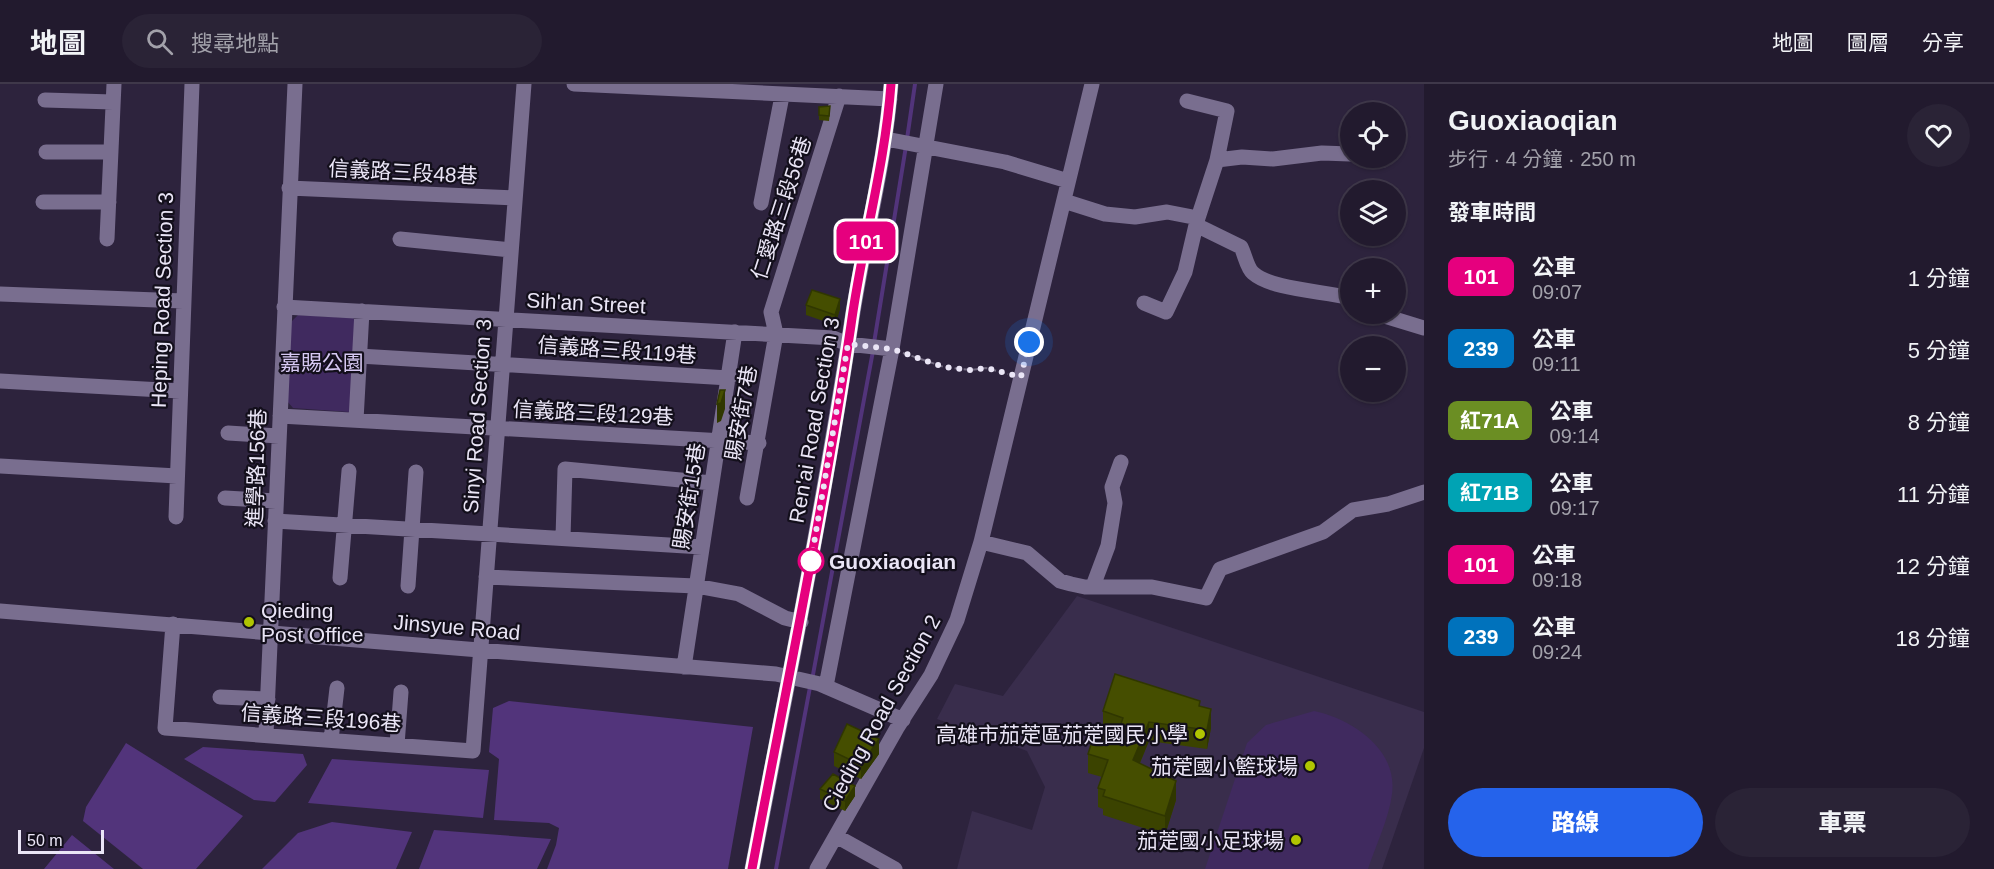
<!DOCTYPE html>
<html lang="zh-TW">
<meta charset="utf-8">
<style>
:root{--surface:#221a2e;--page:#2a2336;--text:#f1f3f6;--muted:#a2a1aa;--line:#3f384a;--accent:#2563eb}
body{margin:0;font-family:Helvetica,"Noto Sans TC",sans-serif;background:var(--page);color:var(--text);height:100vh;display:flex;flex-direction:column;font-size:22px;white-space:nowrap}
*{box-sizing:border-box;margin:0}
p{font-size:20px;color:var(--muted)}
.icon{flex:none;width:33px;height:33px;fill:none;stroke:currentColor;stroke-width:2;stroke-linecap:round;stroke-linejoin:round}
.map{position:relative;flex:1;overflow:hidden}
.side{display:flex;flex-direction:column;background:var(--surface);width:570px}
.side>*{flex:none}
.badge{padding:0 12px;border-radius:9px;font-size:21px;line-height:39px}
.controls{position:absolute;left:1340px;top:18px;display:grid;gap:12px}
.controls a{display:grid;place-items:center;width:66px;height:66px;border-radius:50%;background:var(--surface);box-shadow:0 2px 4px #0004,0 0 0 2px var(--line);font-size:30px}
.scale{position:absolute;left:18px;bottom:15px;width:86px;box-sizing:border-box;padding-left:6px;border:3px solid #eae5f6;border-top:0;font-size:16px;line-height:21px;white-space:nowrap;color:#eae5f6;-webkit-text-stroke:4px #130f1b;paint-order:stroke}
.you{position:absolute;width:30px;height:30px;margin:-15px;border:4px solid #fff;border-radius:50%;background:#1a73e8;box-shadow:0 0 0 9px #1a73e833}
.map>.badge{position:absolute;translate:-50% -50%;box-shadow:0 0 0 3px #fff}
h2{padding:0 24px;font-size:22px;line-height:54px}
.round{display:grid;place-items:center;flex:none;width:63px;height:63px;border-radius:32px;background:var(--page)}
.head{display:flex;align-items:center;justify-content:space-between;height:102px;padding:0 24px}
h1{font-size:28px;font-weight:800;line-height:45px}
.primary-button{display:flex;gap:12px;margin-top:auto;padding:12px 24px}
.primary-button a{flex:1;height:69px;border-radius:36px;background:var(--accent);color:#fff;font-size:24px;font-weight:800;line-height:69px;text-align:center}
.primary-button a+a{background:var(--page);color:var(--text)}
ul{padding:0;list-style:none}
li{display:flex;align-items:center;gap:18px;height:72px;padding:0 24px}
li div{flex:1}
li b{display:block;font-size:22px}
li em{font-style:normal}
li .badge{min-width:66px;font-weight:700;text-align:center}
header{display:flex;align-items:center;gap:36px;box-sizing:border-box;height:84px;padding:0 30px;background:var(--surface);border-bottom:2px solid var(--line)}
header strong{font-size:28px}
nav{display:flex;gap:33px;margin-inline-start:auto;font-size:21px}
.search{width:420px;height:54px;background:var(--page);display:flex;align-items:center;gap:15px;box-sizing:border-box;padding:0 21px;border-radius:33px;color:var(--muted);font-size:22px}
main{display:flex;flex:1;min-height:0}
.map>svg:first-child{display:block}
</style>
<header>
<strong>地圖</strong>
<div class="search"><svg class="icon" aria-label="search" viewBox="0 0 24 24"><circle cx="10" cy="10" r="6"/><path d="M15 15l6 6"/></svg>搜尋地點</div>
<nav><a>地圖</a><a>圖層</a><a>分享</a></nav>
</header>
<main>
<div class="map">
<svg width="1424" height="785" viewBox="0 0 1424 785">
<rect width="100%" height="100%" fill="#2d233d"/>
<path fill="#392d4c" d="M 1077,512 L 1424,628 L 1424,664 L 1382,785 L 957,785 L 972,727 L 1032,746 L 1045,703 L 1027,667 L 937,635 L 955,600 L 1003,612 Z"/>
<path fill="#402a5f" d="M 298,231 L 353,234 L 358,239 L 354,322 L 349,328 L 293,324 L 287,317 L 291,238 Z
M 1314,627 C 1352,635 1398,665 1392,710 C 1389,734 1376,761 1368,785 L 1205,785 L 1247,659 L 1266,641 Z"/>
<path fill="#52347b" d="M 509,617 L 753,643 L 728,785 L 547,785 L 556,761 L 559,744 L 549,739 L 494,736 L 499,675 L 489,668 L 493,624 Z
M 126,659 L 243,732 L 196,785 L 143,785 L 83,737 L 86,723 Z
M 203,663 L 303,670 L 307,681 L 275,718 L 254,716 L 184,675 Z
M 332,675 L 489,686 L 483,734 L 308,719 Z
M 332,738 L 412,748 L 396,785 L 262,785 L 298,749 Z
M 434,746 L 551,755 L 537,785 L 419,785 Z
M 72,751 L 114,785 L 44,785 Z"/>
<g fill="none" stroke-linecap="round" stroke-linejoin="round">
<path stroke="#52347b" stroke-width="4" d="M 907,55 L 915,0
M 874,259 L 906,62
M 812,596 L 873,267
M 776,785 L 810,603"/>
<path stroke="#726a80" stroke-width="2" stroke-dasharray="6 3" stroke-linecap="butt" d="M 903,269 L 944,283 L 971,286 L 986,284 L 1008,290"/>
<path stroke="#796e8f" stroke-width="15" d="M 574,0 L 890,15
M 45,16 L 113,18
M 1187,17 L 1227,27 L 1217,76
M 886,55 L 1005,78 L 1068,97
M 46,68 L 111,68
M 1368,74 L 1383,76
M 289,104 L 515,114
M 1064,117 L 1105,130 L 1135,133 L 1167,128 L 1198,134 L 1217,76 L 1242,73 L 1273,75 L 1322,69 L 1350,70
M 43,118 L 109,118
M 761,119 L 782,12
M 1198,134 L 1196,141 L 1241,163 C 1245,171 1247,184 1253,189 C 1272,206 1325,207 1350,214
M 107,155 L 114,0
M 400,155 L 511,166
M 0,210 L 183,217
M 1144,219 L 1166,228 L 1185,188 L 1196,141
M 284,223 L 833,254 L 848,260 L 892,265
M 1378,230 L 1424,244
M 359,272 L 729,294
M 0,297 L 180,307
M 280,332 L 759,359
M 356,336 L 362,227
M 228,349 L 279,352
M 0,382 L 177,392
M 225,414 L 276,417
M 747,414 L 776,250 L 771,228 L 839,12
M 176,433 L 192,0
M 275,437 L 702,463
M 563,454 L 565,385 L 712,399
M 981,458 L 1027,469 L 1060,497 L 1071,500 L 1085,503 L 1152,503 L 1206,514 L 1220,485 L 1323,448 L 1353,426 L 1388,420 L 1424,408
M 486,493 L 696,502 L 739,510 L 785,534 L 801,538
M 340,494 L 349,387
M 408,502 L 416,388
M 1093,502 L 1108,462 L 1115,419 L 1112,403 L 1121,378
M 0,527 L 776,590 L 820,600 L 903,636
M 173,540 L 165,644 L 473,667 L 524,0
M 684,583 L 735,248
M 826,602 L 892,265 L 936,0
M 220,613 L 268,615
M 266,650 L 295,0
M 331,656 L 337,604
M 397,661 L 401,608
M 836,752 L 895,785
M 752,785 C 787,604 823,423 851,241 C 863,160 885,82 891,0
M 817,785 L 897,644 L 931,591 L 957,536 L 981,458 L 1092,0"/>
</g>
<path fill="#3b4300" d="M 819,23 L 830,27 L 829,37 L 819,36 Z
M 806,221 L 840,225 L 835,241 L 806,231 Z
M 1200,622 L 1211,644 L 1207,665 L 1149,657 L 1140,679 L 1176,716 L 1165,751 L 1103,731 L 1103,725 L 1098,723 L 1098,704 L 1102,693 L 1088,689 L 1088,670 L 1116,654 L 1118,651 L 1103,646 L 1103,627 Z
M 834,668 L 879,670 L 861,695 L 834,682 Z
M 820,705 L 855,712 L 845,727 L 820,715 Z"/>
<path fill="#303700" d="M 840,215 L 840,225 L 835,241 L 835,231 Z
M 725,306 L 725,325 L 721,337 L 717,339 L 717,320 Z
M 1211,625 L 1211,644 L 1207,665 L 1207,646 Z
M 1149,638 L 1149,657 L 1133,695 L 1133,676 Z
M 879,655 L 879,670 L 861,695 L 861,681 Z
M 1176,697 L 1176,716 L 1165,751 L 1165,732 Z
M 855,702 L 855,712 L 845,727 L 845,717 Z"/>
<path fill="#454e00" stroke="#303700" stroke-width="1.5" d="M 830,22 L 829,32 L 819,31 L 819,23 Z
M 812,206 L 840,215 L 835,231 L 806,221 Z
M 720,306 L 725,306 L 721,319 L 717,320 Z
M 1115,590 L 1200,617 L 1199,622 L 1211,625 L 1207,646 L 1149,638 L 1133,676 L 1176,697 L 1165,732 L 1103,712 L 1105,706 L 1098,704 L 1108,676 L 1088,670 L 1095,648 L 1116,654 L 1123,634 L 1103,627 Z
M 847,640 L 879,655 L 861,681 L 834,668 Z
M 833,690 L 855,702 L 845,717 L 820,705 Z"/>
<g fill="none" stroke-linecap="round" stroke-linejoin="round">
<g stroke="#fff" stroke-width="14">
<path id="line" d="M 752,785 C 786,604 824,423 851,241 C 862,160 885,82 891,0"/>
</g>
<use href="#line" stroke="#e6007e" stroke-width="9"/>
<path stroke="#eae5f6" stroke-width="6" stroke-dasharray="0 10.8" d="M 811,477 L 848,260 L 892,265 L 944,283 L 971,286 L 986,284 L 1021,293 L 1029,258"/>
</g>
<circle fill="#fff" stroke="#e6007e" stroke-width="3" cx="811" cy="477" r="12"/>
<g fill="#b0c501" stroke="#130f1b" stroke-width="2">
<circle cx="249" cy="538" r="6"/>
<circle cx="1200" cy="650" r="6"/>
<circle cx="1310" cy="682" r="6"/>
<circle cx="1296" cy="756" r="6"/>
</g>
<g text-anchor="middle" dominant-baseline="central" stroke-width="4.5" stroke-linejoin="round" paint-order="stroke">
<g font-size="21" fill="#eae5f6" stroke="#130f1b">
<text transform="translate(403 88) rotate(3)">信義路三段48巷</text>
<text transform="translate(781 124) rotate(-72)">仁愛路三段56巷</text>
<text transform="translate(162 216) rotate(-88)">Heping Road Section 3</text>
<text transform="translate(586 219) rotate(3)">Sih'an Street</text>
<text transform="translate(617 266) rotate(4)">信義路三段119巷</text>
<text transform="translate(593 329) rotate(3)">信義路三段129巷</text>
<text transform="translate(741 329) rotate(-80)">賜安街7巷</text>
<text transform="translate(477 332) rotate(-86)">Sinyi Road Section 3</text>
<text transform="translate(814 336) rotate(-80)">Ren'ai Road Section 3</text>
<text transform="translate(256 384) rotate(-88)">進學路156巷</text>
<text transform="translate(689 412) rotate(-81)">賜安街15巷</text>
<text transform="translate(457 543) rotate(5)">Jinsyue Road</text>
<text transform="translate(881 629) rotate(-61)">Cieding Road Section 2</text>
<text transform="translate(321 634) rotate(4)">信義路三段196巷</text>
</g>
<g font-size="21" fill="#d7c9f3" stroke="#130f1b">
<text x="322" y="278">嘉賜公園</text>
</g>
<g font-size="21" font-weight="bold" fill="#eae5f6" stroke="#130f1b" text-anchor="start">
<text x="829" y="477">Guoxiaoqian</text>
</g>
<g font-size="21" fill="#eae5f6" stroke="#130f1b" text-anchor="end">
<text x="261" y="526" text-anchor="start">Qieding<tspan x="261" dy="24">Post Office</tspan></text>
<text x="1188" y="650">高雄市茄萣區茄萣國民小學</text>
<text x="1298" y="682">茄萣國小籃球場</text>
<text x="1284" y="756">茄萣國小足球場</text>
</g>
</g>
</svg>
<div class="controls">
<a><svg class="icon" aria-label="locate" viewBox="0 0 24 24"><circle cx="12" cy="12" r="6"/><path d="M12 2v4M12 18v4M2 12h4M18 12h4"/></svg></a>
<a><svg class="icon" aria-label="layers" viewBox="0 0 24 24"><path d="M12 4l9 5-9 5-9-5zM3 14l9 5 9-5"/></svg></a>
<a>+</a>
<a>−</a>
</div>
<div class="scale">50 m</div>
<div class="you" style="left:1029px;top:258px"></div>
<b class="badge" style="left:866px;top:157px;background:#e6007e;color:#fff">101</b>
</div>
<section class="side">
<div class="head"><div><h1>Guoxiaoqian</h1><p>步行 · 4 分鐘 · 250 m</p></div><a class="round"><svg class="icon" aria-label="heart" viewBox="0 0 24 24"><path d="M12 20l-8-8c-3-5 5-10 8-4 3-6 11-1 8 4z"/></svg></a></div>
<h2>發車時間</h2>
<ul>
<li><span class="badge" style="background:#e6007e;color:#fff">101</span><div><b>公車</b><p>09:07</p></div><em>1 分鐘</em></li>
<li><span class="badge" style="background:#0072bc;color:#fff">239</span><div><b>公車</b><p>09:11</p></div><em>5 分鐘</em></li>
<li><span class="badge" style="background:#6b8e23;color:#fff">紅71A</span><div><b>公車</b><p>09:14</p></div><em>8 分鐘</em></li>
<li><span class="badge" style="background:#00a3b4;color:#fff">紅71B</span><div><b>公車</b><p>09:17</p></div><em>11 分鐘</em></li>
<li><span class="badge" style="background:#e6007e;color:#fff">101</span><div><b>公車</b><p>09:18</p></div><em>12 分鐘</em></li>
<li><span class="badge" style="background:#0072bc;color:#fff">239</span><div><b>公車</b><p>09:24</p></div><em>18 分鐘</em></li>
</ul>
<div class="primary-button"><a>路線</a><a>車票</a></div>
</section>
</main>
